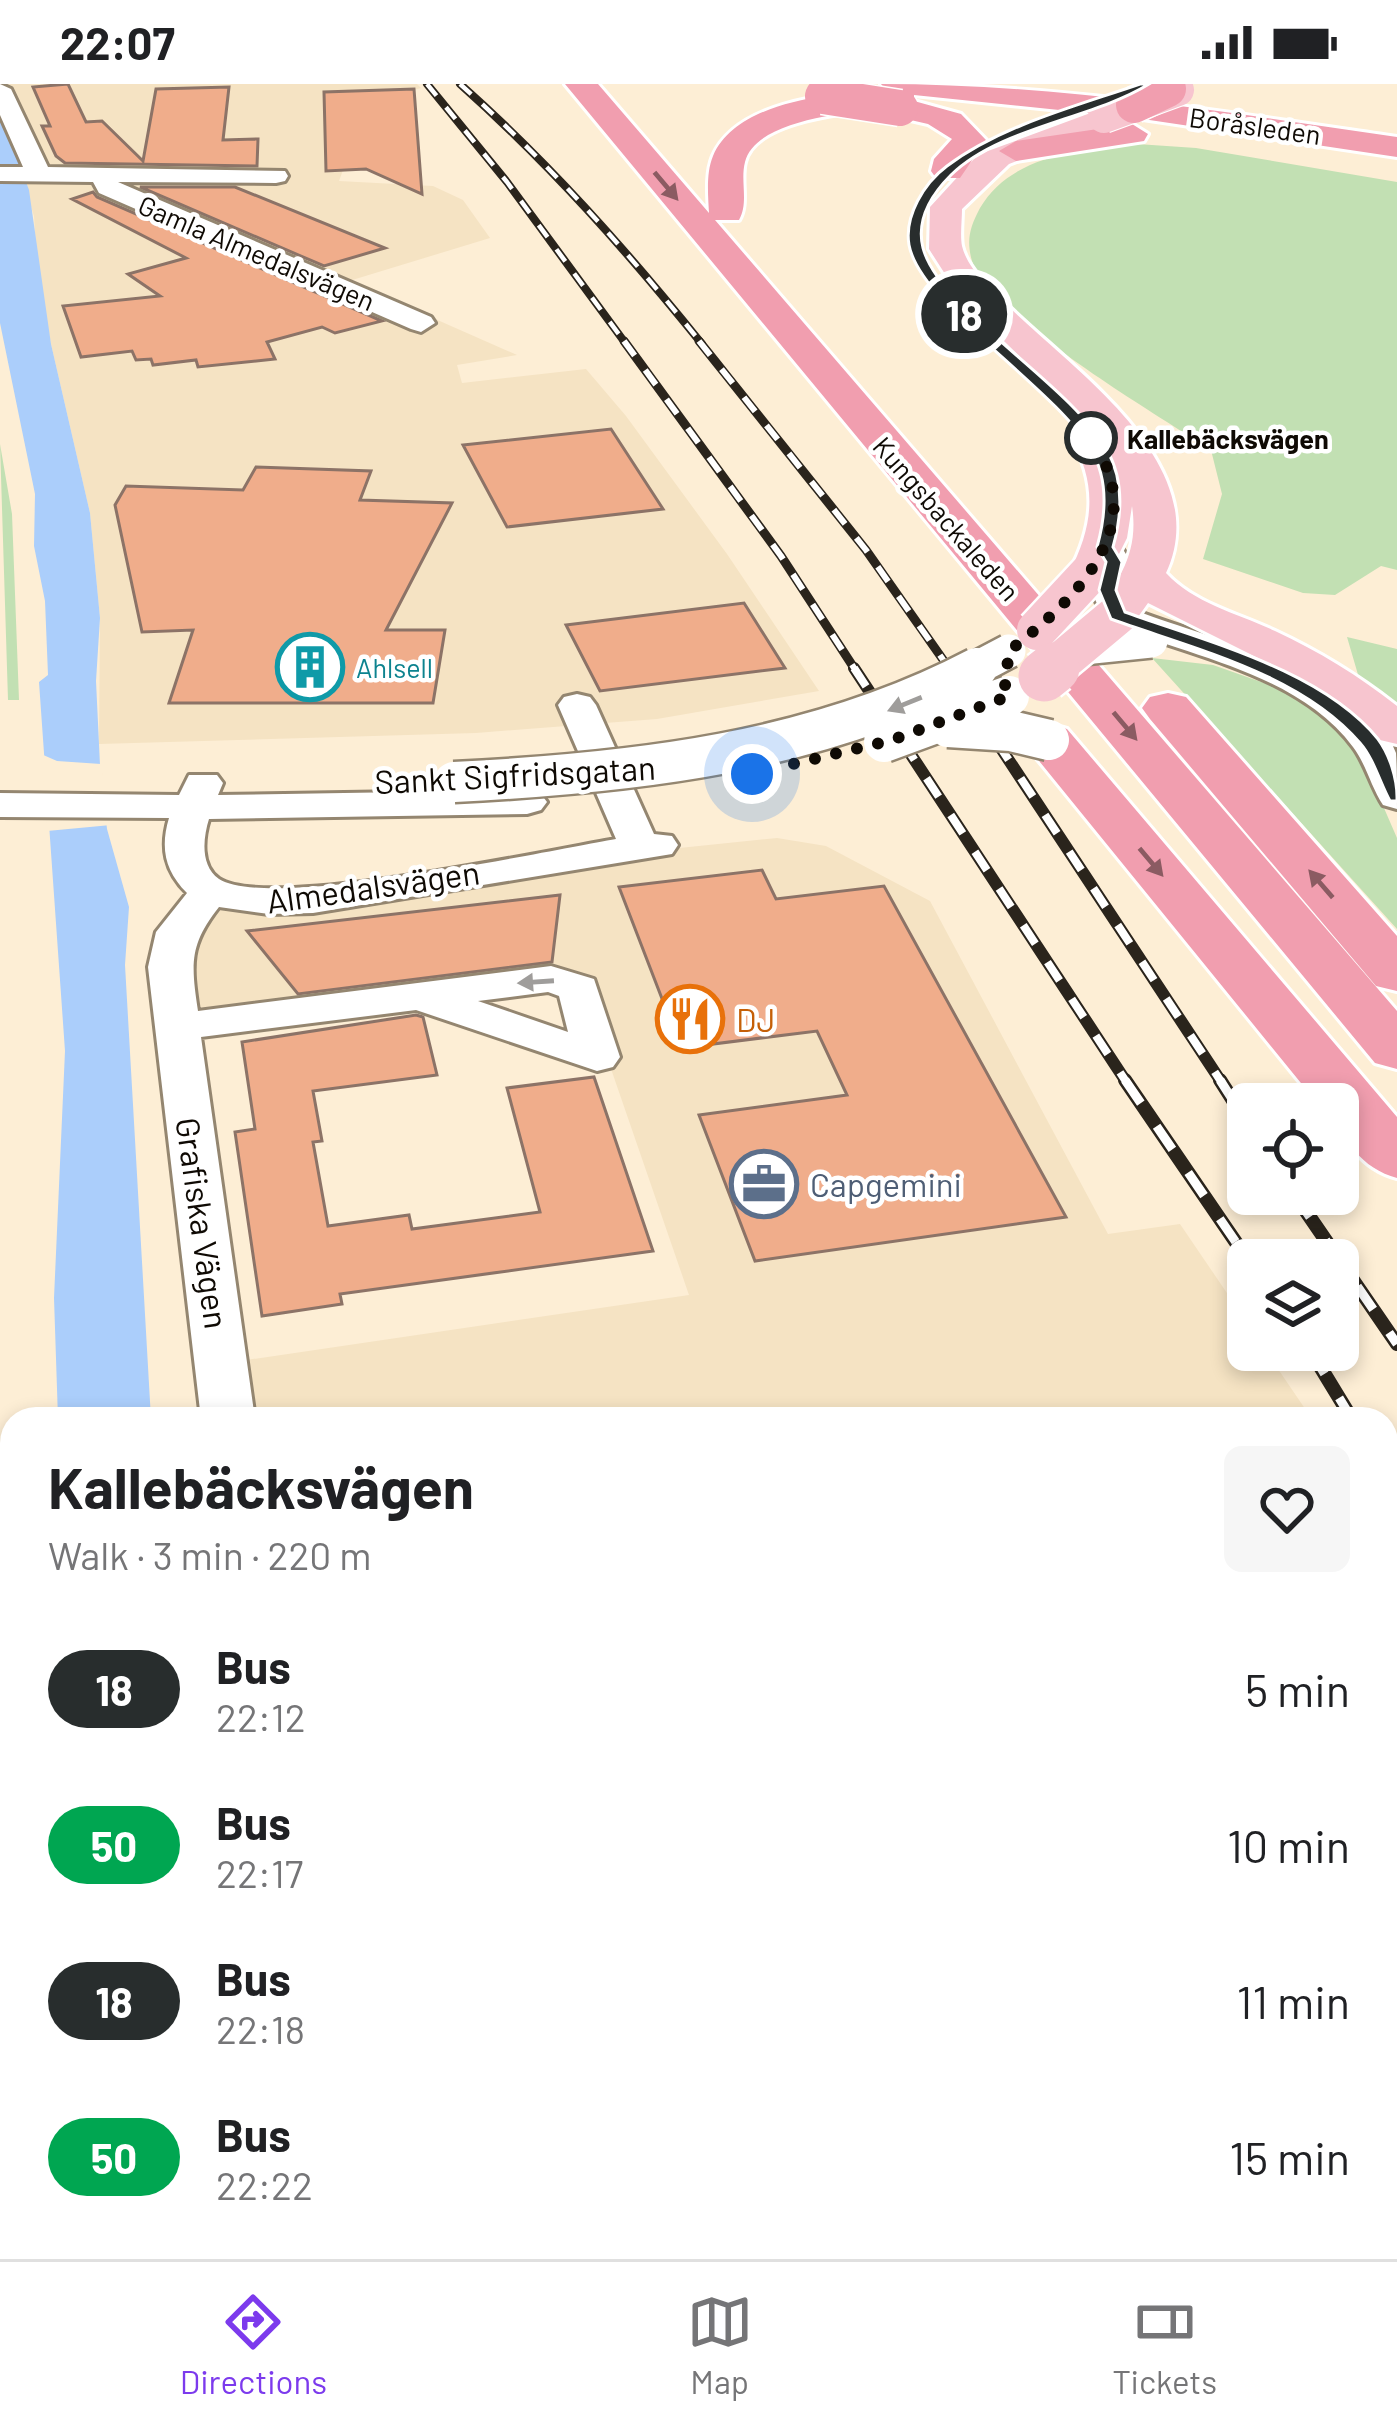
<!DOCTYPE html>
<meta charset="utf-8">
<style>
:root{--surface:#fff;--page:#f6f6f6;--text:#202124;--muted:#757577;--line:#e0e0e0;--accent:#7c3aed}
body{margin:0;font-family:Barlow,sans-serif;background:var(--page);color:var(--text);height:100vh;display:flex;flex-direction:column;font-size:45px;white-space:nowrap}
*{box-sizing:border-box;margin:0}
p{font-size:39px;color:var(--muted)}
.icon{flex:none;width:66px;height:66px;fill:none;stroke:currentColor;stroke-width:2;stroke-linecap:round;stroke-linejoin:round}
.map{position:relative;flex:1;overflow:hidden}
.drawer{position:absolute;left:0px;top:1323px;width:1398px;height:852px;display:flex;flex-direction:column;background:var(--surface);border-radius:36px 36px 0 0;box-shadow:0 6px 18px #0003}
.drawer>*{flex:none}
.badge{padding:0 24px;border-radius:39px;font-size:42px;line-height:78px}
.tools{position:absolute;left:1227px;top:999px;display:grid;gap:24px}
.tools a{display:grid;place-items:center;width:132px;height:132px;border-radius:18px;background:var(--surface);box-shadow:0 6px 18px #0003;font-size:60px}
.you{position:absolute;width:60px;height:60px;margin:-30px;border:9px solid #fff;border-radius:50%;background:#1a73e8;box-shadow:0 0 0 18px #1a73e833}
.map>.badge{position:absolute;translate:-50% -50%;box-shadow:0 0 0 6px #fff}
.round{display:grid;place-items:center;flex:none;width:126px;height:126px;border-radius:18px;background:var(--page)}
.head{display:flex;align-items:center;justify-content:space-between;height:204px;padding:0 48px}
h1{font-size:57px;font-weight:700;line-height:90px}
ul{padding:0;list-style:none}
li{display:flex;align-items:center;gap:36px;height:156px;padding:0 48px}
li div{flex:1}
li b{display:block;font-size:45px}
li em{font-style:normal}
li .badge{min-width:132px;font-weight:700;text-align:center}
.status{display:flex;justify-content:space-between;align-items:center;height:84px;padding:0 60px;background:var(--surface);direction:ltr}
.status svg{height:33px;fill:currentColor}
.dock{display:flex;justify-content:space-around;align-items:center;height:168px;border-top:3px solid var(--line);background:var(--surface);font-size:33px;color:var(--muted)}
.dock a{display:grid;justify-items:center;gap:6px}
.dock .on{color:var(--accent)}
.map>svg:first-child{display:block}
</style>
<div class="status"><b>22:07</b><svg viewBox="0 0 49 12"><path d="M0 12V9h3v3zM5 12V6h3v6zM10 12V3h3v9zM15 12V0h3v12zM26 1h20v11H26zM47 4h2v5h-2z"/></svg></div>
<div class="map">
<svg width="1397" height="2175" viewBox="0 0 1397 2175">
<rect width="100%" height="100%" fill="#fdeed5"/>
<path fill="#f5e3c3" d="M 0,0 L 417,0 L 421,4 L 414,6 L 420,83 L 343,86 L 339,97 L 433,102 L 463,116 L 490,154 L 349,197 L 517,271 L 457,281 L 462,299 L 586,285 L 626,332 L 727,470 L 819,607 L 657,635 L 476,649 L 99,660 L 100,534 L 90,429 L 51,260 L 37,184 L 34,132 L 0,28 Z
M 777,754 L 826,762 L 930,817 L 1108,1150 L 1180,1140 L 1248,1240 L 1248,1266 L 1265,1266 L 1312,1335 L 204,1335 L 199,1283 L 689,1211 L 580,895 L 194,942 L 185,815 Z
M 1386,1446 L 1397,1462 L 1397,2175 L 279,2175 L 278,2163 L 1386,2163 Z"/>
<path fill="#c2e0b3" d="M 1137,60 L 1196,64 L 1397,98 L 1397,486 L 1381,482 L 1335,511 L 1303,509 L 1203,475 L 1222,410 L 1211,366 C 1157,330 991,234 972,177 C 966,156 970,143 980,124 C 1012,70 1081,66 1137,60 Z
M 0,360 L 12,430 L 19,616 L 8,616 Z
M 1347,553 L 1397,565 L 1397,622 L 1359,594 Z
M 1152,574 L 1213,581 L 1290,608 L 1354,655 L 1397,754 L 1397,845 Z"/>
<path fill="#abcefb" d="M 0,28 L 29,106 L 51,260 L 90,429 L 100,534 L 96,597 L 100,681 L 107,745 L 129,823 L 125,881 L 151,1335 L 58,1335 L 54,1214 L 65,967 L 39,598 L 48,591 L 45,517 L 34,462 L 35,410 L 0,239 Z"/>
<path fill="#fdeed5" d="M 41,670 L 57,677 L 101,680 L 111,741 L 47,747 Z"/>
<path fill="#f0ad8b" stroke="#8c7367" stroke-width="3" d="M 68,0 L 86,38 L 102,37 L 143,77 L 156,5 L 229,3 L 223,56 L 258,55 L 257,82 L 65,79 L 56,72 L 42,42 L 50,42 L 33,3 Z
M 414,5 L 422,110 L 366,85 L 326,87 L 324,8 Z
M 140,103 L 235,103 L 385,164 L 324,182 Z
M 93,108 L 97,113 L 382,237 L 335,249 L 322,243 L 267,258 L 275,275 L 198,283 L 196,276 L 153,281 L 151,275 L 136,276 L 132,267 L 81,273 L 63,222 L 160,212 L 128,190 L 186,174 L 72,115 Z
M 611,345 L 663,425 L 507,443 L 463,361 Z
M 256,383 L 371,387 L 360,416 L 452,419 L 386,546 L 445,546 L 433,619 L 169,619 L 193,546 L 142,548 L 115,421 L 126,402 L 243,406 Z
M 744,519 L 785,584 L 600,607 L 566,541 Z
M 762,786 L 776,815 L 884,802 L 1066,1133 L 755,1177 L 699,1031 L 847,1011 L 817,947 L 681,964 L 619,803 Z
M 560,811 L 552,878 L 298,910 L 247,847 Z
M 416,931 L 423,933 L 437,991 L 313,1007 L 322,1057 L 313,1058 L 328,1142 L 409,1131 L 412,1145 L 540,1128 L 507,1004 L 594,993 L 653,1167 L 340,1210 L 342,1220 L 262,1232 L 235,1048 L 255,1045 L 242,958 Z"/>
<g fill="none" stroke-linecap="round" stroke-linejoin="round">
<g stroke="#948670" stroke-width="6">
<path id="minor" d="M 0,0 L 11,5 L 48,83 L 285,87 L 288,92 L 285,97 L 276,99 L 118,98 L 431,233 L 435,239 L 421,248 L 411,245 L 99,109 L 93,98 L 0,97 L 0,83 L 23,83 L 0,31 Z
M 1105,453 L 1117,456 L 1131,478 L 1125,506 L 1132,525 C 1204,554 1366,589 1396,669 C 1397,684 1397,708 1397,725 L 1383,721 C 1371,703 1366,680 1353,663 C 1297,588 1186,572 1105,538 L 1091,506 L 1097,478 L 1088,463 Z
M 577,610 L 590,613 L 596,621 L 654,750 L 672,752 L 678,761 L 672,770 L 313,829 L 269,830 L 219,823 C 189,861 191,880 198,927 L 551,882 L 594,895 L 620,973 L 613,983 L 597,987 L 416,926 L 201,953 L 255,1335 L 201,1335 L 148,883 L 156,848 L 187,809 C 165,787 160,764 169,734 L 0,733 L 0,709 L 179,711 L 189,691 L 217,691 L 223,699 L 218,711 L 527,706 L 541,710 L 547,718 L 541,726 L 527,730 L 209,735 C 203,754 200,782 219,795 C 268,827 546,767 616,755 L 558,621 L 564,613 ZM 548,908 L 559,912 L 568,948 L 478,917 Z
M 274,2163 L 346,2163 L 348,2175 L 274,2175 Z"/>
</g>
<g stroke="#fff" stroke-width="6">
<path id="major" d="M 1104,24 L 1119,33 L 1114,39 L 1009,80 L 962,125 C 962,136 960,151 962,162 C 967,184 991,206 1007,221 C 1073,286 1216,381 1166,489 C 1195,520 1237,529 1275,547 C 1318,567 1359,592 1397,622 L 1397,660 L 1380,656 L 1284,587 L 1148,519 L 1133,540 L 1117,544 L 1101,540 L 1095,531 C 1120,494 1139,468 1132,422 L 1127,454 L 1105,498 L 1090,502 L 1075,498 L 1069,489 C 1094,441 1098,400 1070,352 L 1075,344 L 1089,340 L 961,215 L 929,165 L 930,123 L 974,75 L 988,67 Z"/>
</g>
<g stroke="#fff" stroke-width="6">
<path id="highway" d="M 565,0 L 598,0 L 709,129 C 708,110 706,89 713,72 C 737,16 833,10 885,5 L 881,0 C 1056,0 1225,28 1397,53 L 1397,73 L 1136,34 L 914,11 L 914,17 L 961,30 L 986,56 L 960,94 L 936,94 L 931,87 L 934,75 L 952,55 L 928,40 L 889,31 L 884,25 C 849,28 755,36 745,78 C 740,97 749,119 739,136 L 715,136 L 1397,927 L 1397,985 L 1375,979 Z
M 1132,40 L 1148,50 L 1144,57 L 1016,77 L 999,67 L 1016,57 Z
M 1168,609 L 1186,613 L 1397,852 L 1397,907 L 1376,902 L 1150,635 L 1142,624 L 1150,613 Z
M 1049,640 L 1067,645 L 1397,1033 L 1397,1094 C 1363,1085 1338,1055 1338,1020 L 1318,1020 L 1031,667 L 1023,656 L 1031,645 Z"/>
</g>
<use href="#minor" fill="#fff" fill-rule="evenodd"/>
<use href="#major" fill="#f7c5cf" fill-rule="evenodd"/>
<use href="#highway" fill="#f19eaf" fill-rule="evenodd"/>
<g stroke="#2a241c" stroke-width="8">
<path id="rail-far3" d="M 427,0 L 507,98 L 626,260
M 460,0 C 550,80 627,167 702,260"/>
</g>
<g stroke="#2a241c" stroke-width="9">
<path id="rail-far2" d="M 624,257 L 781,472 L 856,587
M 699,257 L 866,466 L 951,587"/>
</g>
<g stroke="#2a241c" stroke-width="12">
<path id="rail-far1" d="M 854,584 L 1127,999
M 948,584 L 1222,999"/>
</g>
<g stroke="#2a241c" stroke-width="14">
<path id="rail" d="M 1125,996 L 1248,1176
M 1220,996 L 1248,1040
M 1294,1110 L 1397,1260
M 1310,1266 L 1352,1335
M 1386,1392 L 1397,1411"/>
</g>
<use href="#rail-far3" stroke="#fff" stroke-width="4.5" stroke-dasharray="15" stroke-linecap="butt"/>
<use href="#rail-far2" stroke="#fff" stroke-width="6" stroke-dasharray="18" stroke-linecap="butt"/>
<use href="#rail-far1" stroke="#fff" stroke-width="8" stroke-dasharray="22" stroke-linecap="butt"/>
<use href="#rail" stroke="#fff" stroke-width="9" stroke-dasharray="28" stroke-linecap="butt"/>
<g stroke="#948670" stroke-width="38" stroke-linecap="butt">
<path id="minor-bridge-far1" d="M 1083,564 L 1151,557
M 971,587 L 1009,567"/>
</g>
<g stroke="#948670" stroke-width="45" stroke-linecap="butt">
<path id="minor-bridge" d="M 948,643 L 1011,647 L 1049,656
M 884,658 L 1009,612
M 454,698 C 634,689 815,669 977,584"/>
</g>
<g stroke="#fff" stroke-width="34" stroke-linecap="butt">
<path id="major-bridge-far2" d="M 1104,33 L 1178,6"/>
</g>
<g stroke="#fff" stroke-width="45" stroke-linecap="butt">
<path id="major-bridge-far1" d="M 1037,546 L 1090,489
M 1050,587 L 1117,531"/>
</g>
<g stroke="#fff" stroke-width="56" stroke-linecap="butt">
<path id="major-bridge" d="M 1044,592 L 1054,584"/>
</g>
<g stroke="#fff" stroke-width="39" stroke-linecap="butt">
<path id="highway-bridge" d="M 823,12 L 900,24
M 1134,21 L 1168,5"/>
</g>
<use href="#minor-bridge-far1" stroke="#fff" stroke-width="33"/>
<use href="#minor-bridge" stroke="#fff" stroke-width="40"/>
<use href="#major-bridge-far2" stroke="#f7c5cf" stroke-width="32"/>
<use href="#major-bridge-far1" stroke="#f7c5cf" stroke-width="40"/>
<use href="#major-bridge" stroke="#f7c5cf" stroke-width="51"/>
<use href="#highway-bridge" stroke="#f19eaf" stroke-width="36"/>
</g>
<defs><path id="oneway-solid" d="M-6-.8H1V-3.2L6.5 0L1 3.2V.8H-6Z" transform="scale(3)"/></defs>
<g fill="#8b5b62">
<use href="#oneway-solid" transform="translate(666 102) rotate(50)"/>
<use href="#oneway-solid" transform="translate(1125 642) rotate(50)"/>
<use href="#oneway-solid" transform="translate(1151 778) rotate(50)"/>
<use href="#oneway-solid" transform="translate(1321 800) rotate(-131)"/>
</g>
<g fill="#9f9d9b">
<use href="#oneway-solid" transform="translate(905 620) rotate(158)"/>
<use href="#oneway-solid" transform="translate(536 898) rotate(176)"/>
</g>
<path fill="#282d2d" stroke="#fff" stroke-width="3" d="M 1140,0 L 1149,0 C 1093,35 1000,43 951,91 C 931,111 916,136 923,164 C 940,227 1070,299 1107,366 C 1124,396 1122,431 1113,463 L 1122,478 L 1116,506 L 1125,528 C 1205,557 1322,586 1378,655 C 1390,671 1397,695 1397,713 L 1397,717 L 1390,717 C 1380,699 1374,675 1360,659 C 1301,590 1194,565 1111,535 L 1099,506 L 1106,478 L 1097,463 C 1106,431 1109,396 1091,366 C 1055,304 920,221 909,161 C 904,132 924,99 947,82 C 1002,41 1076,22 1140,0 Z"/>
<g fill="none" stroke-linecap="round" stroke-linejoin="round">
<path stroke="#0f0a04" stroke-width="12" stroke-dasharray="0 21.6" d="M 752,690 L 892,656 L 1009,612 L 1005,602 L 1009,567 C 1076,515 1153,443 1091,354"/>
</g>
<defs>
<g id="building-ring" transform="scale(3.45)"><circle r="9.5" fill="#fff" stroke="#0f9aa8" stroke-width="1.5"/><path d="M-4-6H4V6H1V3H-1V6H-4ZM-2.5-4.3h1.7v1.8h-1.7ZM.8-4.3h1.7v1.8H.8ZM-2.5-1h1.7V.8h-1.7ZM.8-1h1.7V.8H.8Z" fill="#0f9aa8"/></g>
<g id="restaurant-ring" transform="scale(3.45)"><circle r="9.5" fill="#fff" stroke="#e8710a" stroke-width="1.5"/><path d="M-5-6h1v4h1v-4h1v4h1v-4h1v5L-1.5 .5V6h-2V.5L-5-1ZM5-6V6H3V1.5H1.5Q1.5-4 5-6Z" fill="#e8710a"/></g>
<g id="office-ring" transform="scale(3.45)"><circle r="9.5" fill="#fff" stroke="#5c6f8a" stroke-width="1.5"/><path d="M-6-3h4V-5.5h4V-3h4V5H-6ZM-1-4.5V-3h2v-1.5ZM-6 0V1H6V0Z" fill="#5c6f8a"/></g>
</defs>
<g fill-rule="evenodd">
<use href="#building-ring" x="310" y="583"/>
<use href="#restaurant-ring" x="690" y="935"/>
<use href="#office-ring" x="764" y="1100"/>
</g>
<circle fill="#fff" stroke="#282d2d" stroke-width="6" cx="1091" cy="354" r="24"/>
<g text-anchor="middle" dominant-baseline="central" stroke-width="9" stroke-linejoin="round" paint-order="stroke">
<g font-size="27" fill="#0f0a04" stroke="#fff">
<text transform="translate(1255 41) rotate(8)">Boråsleden</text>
<text transform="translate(257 168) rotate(23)">Gamla Almedalsvägen</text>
<text transform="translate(947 434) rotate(49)">Kungsbackaleden</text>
</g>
<g font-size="27" font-weight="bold" fill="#0f0a04" stroke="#fff" text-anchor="start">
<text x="1127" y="354">Kallebäcksvägen</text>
</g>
<g font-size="27" fill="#0d838f" stroke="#fff" text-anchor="start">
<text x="356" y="583">Ahlsell</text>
</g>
<g font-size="33" fill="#0f0a04" stroke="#fff">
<text transform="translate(515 690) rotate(-3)">Sankt Sigfridsgatan</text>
<text transform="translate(373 802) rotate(-8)">Almedalsvägen</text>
<text transform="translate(203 1139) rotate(82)">Grafiska Vägen</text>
</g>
<g font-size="33" fill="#c56008" stroke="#fff" text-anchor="start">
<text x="736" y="935">DJ</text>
</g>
<g font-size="33" fill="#4e5e75" stroke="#fff" text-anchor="start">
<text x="810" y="1100">Capgemini</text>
</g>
</g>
</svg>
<div class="tools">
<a><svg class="icon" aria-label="locate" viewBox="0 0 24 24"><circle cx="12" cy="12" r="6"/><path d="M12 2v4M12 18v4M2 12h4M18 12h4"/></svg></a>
<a><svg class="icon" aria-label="layers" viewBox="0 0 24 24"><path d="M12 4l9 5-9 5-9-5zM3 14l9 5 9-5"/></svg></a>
</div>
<div class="you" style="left:752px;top:690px"></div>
<b class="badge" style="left:964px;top:230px;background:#282d2d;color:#fff">18</b>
<section class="drawer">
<div class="head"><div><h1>Kallebäcksvägen</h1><p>Walk · 3 min · 220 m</p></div><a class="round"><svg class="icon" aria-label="heart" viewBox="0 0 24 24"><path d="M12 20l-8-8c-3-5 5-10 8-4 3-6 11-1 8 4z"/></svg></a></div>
<ul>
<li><span class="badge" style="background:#282d2d;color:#fff">18</span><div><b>Bus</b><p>22:12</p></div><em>5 min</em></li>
<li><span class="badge" style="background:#00a651;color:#fff">50</span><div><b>Bus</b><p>22:17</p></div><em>10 min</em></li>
<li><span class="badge" style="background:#282d2d;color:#fff">18</span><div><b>Bus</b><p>22:18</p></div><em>11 min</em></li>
<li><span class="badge" style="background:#00a651;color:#fff">50</span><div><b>Bus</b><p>22:22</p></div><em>15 min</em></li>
</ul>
</section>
</div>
<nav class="dock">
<a class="on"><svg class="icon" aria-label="directions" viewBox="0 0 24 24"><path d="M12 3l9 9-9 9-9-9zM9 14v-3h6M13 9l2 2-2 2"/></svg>Directions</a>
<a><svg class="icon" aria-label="map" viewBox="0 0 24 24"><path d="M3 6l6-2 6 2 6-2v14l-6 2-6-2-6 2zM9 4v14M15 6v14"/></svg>Map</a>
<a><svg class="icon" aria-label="tickets" viewBox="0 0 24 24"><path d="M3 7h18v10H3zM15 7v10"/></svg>Tickets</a>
</nav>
